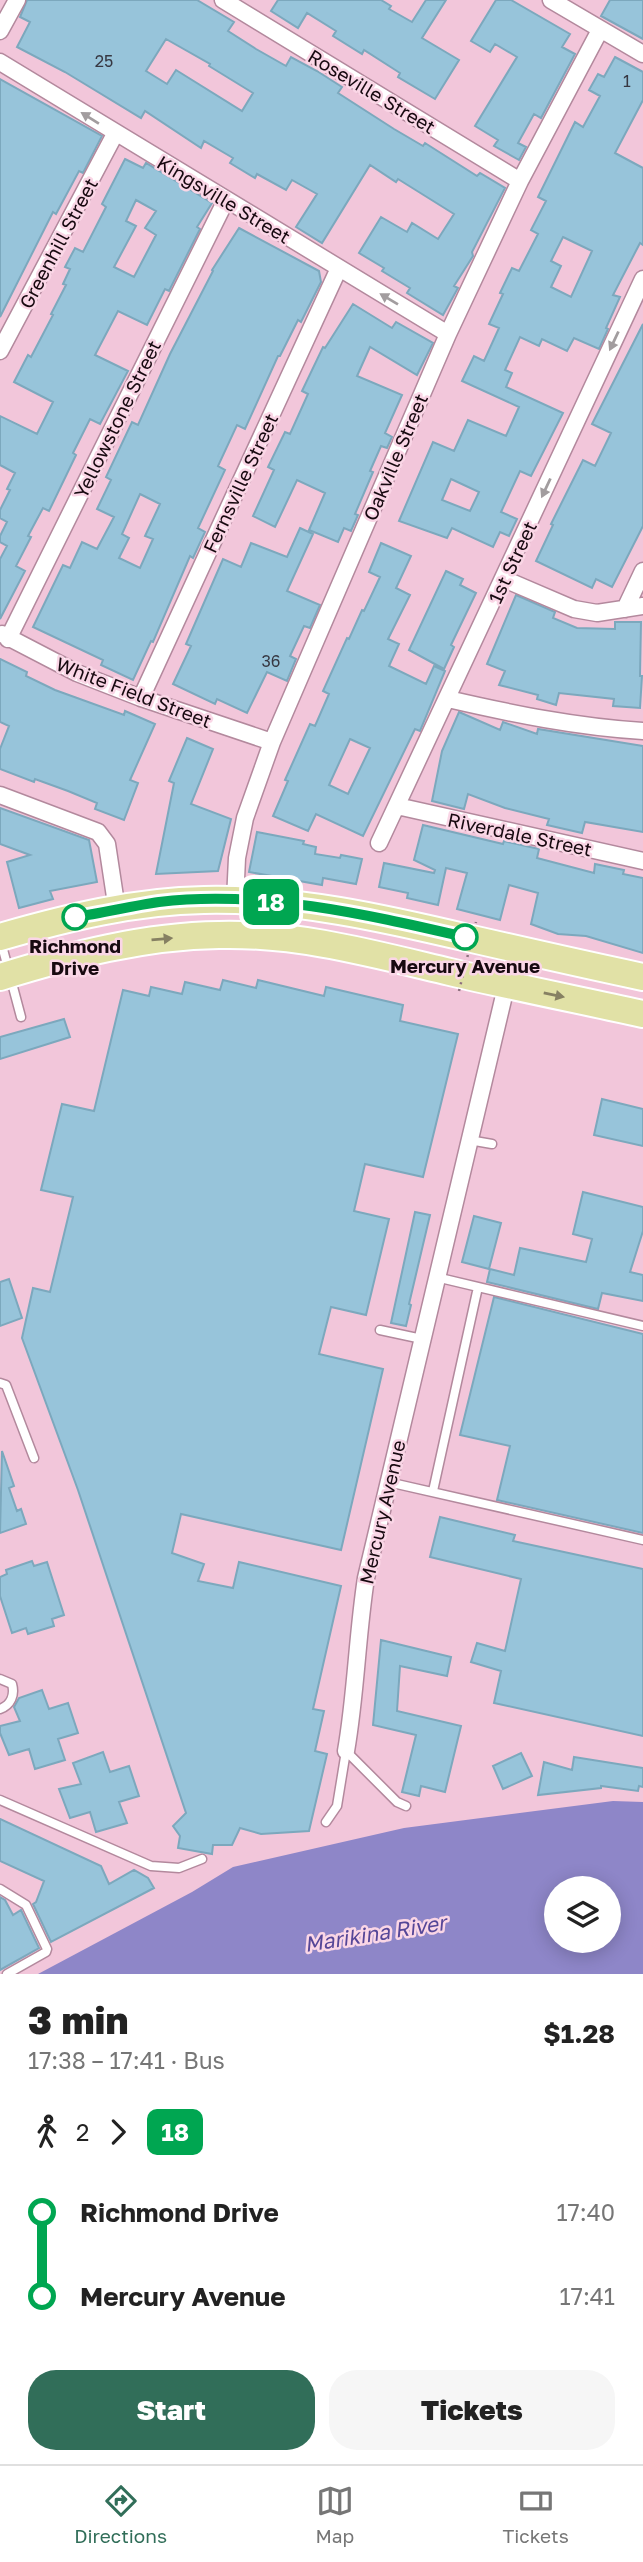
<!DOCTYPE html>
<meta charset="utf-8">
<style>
:root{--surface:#fff;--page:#f6f6f6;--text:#222;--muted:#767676;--line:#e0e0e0;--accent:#316e59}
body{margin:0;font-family:"Golos Text",sans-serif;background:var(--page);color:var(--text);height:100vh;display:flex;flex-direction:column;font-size:26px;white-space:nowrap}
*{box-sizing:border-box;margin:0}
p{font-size:23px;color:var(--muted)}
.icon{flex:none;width:38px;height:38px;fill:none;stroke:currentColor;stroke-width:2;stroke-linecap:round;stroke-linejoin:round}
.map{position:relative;height:1974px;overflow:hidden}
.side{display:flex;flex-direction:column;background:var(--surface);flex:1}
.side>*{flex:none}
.badge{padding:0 14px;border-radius:10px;font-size:24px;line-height:46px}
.controls{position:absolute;left:544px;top:1876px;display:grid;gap:14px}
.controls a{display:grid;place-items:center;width:77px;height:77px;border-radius:50%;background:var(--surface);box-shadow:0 4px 18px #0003;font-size:35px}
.map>.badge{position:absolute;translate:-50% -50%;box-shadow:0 0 0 4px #fff}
.legs{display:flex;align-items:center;gap:10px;height:77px;padding:0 28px;font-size:23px}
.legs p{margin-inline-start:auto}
.headline{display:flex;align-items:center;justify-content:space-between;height:119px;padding:0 28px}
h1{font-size:38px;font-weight:800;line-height:52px}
.action{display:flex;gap:14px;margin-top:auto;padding:14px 28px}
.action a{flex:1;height:80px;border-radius:28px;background:var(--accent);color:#fff;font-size:28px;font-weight:800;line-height:80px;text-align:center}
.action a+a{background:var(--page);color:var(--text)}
ul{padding:0 28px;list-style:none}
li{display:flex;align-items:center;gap:24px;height:84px;font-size:26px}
li i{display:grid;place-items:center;width:10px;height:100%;margin:0 9px;background:currentColor}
li i::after{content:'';width:18px;height:18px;margin:-9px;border:5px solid;border-radius:50%;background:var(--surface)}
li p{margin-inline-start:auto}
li:first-child i{background:linear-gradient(#0000 50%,currentColor 0)}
li:last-child i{background:linear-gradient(currentColor 50%,#0000 0)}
.tabs{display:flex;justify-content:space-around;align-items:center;height:98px;border-top:2px solid var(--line);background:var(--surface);font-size:19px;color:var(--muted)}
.tabs a{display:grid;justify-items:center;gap:4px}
.tabs .selected{color:var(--accent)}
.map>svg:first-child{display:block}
</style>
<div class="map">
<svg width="643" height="1974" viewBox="0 0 643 1974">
<rect width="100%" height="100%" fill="#f2c6da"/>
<path fill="#8e86c8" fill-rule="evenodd" d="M 613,1801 L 643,1802 L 643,1974 L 38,1974 L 192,1892 L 233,1867 L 404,1828 ZM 556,1888 L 609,1888 L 609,1941 L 556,1941 Z"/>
<path fill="#97c4da" stroke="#7ca8bd" stroke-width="2" fill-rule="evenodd" d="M 27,0 L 197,0 L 234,22 L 228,31 L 256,49 L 286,66 L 291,57 L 317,71 L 342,87 L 338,93 L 394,129 L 423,146 L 425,143 L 477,176 L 480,173 L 505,188 L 472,252 L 473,256 L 454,286 L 458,288 L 443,315 L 407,293 L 410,288 L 382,271 L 384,268 L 359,253 L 381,217 L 407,232 L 412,223 L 438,239 L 454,214 L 398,179 L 396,182 L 370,165 L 322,243 L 296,227 L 317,194 L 292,180 L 286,190 L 257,174 L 255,178 L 230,163 L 233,158 L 204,141 L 201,148 L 145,111 L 141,118 L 65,72 L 17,47 L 30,22 L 20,17 ZM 166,39 L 210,64 L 209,66 L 253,93 L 242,111 L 176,70 L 167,84 L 146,71 Z
M 278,0 L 381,0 L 391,6 L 389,9 L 412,22 L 426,0 L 446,0 L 422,38 L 459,60 L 435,99 L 398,77 L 400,73 L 364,50 L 362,54 L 333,36 L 336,31 L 307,13 L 298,28 L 271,11 Z
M 496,0 L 511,0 L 570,34 L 562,47 L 575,54 L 541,118 L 534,114 L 518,143 L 526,147 L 519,160 L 494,146 L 498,140 L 475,126 L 517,57 L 495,44 L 490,52 L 471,41 Z
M 610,0 L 643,0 L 643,39 L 601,16 Z
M 615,57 L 643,72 L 643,100 L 615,153 L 643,168 L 643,245 L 640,243 L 613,295 L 620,297 L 606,328 L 608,329 L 599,349 L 574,338 L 567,351 L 542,339 L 539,346 L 520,337 L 505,370 L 512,373 L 506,387 L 563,413 L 531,476 L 520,471 L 501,512 L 517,519 L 509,536 L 500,532 L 493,547 L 452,528 L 447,538 L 399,521 L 433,442 L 454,451 L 468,420 L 506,436 L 519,407 L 462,381 L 474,356 L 484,361 L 499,328 L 489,324 L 503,294 L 500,293 L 512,268 L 519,271 L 538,234 L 531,230 L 546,201 L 538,197 L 575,122 L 583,127 L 600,96 L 589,90 L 598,74 L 604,77 ZM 563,237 L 592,251 L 571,297 L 551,287 L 561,266 L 551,261 ZM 451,479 L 479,492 L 470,511 L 442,500 Z
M 0,79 L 102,136 L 83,173 L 79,171 L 56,214 L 53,212 L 0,317 Z
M 125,159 L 143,168 L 146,163 L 212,203 L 197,227 L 200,229 L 169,291 L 165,289 L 147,325 L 118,311 L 95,355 L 128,371 L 100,424 L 90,419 L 73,453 L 76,455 L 49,511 L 43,508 L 28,536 L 31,537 L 16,566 L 25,571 L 0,619 L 0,559 L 7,546 L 0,542 L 0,536 L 7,522 L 0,518 L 0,510 L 10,490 L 7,489 L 15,473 L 0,465 L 0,416 L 37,434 L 53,402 L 14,382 L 28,355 L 31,357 L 53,315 L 51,314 L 66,285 L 63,284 L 70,269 L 65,267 L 75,248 L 83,252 L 106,207 L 102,204 ZM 136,200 L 156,211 L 145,228 L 156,235 L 134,277 L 114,267 L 136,226 L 126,221 Z
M 239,228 L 319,271 L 321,282 L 301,322 L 298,320 L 280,356 L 278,356 L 245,429 L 237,425 L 218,466 L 225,470 L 198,528 L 205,532 L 193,558 L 190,556 L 153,642 L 151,641 L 133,680 L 101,665 L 103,660 L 33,627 L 63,565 L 70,568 L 82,542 L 97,549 L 114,517 L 97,509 L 111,480 L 106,477 L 132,422 L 138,425 L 170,354 L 213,271 L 212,270 ZM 140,494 L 160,504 L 145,536 L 153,539 L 140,568 L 119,558 L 129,538 L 122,534 Z
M 353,304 L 392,328 L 396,322 L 433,343 L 417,375 L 370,347 L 357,376 L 402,395 L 385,433 L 392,437 L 387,448 L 381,446 L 370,471 L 373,472 L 355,514 L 358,515 L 351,531 L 344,528 L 338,542 L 309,530 L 325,493 L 297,480 L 275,527 L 253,516 L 274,470 L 268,467 L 285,432 L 290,434 L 308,394 L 302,391 L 323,347 L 325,348 Z
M 643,324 L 643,526 L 612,587 L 596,579 L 592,588 L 536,561 L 553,525 L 551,524 L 583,460 L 595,466 L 611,433 L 592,424 Z
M 300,528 L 313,534 L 287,591 L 320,605 L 310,628 L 304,626 L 290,656 L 296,659 L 287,681 L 267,672 L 247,713 L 217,699 L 215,704 L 173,684 L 191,646 L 186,644 L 223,559 L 241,567 L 251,543 L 287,557 Z
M 381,543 L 411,556 L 396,588 L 410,595 L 388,639 L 399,644 L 389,666 L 426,684 L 434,666 L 445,671 L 420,731 L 415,729 L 363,836 L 316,814 L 308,831 L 273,816 L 288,781 L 285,780 L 310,724 L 315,726 L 329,694 L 323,691 L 347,638 L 349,639 L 362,610 L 364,611 L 380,577 L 369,572 ZM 350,739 L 370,748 L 348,794 L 329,785 Z
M 446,571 L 463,579 L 460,585 L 476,593 L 451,645 L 454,647 L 444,669 L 409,650 Z
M 516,595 L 555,612 L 553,618 L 577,628 L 615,629 L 615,622 L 641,622 L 640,676 L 642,676 L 640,708 L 613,706 L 614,699 L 559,693 L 556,705 L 537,699 L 538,695 L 499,685 L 505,671 L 487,664 Z
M 0,659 L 27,672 L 26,676 L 55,690 L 124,715 L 125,711 L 155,724 L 130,780 L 138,783 L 124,820 L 95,809 L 97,803 L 68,791 L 35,779 L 34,782 L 0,769 L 0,749 L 9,726 L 0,722 Z
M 459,712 L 500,730 L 503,722 L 537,734 L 538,729 L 643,746 L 643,832 L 585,822 L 582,833 L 547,825 L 549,819 L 505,808 L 468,794 L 464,809 L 432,801 L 442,751 Z
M 187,738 L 213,749 L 191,804 L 231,819 L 218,871 L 156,874 L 174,783 L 169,781 Z
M 0,808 L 89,840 L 97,882 L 50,891 L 53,899 L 19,908 L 7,862 L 30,855 L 0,844 Z
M 423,825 L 503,844 L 504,841 L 539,849 L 537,858 L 594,873 L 595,864 L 624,870 L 623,874 L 643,878 L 643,953 L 586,936 L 558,934 L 531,924 L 538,893 L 509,885 L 500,920 L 457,909 L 467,873 L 446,868 L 438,905 L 407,898 L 408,893 L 379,887 L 384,863 L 434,873 L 435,870 L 414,860 Z
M 257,832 L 304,841 L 303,844 L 316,847 L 315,854 L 340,858 L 341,855 L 362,859 L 356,884 L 323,878 L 322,885 L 249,872 Z
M 223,980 L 256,988 L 258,980 L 324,996 L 326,987 L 403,1005 L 400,1021 L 458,1034 L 423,1177 L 365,1164 L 354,1211 L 389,1219 L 366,1315 L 331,1307 L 319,1354 L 383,1369 L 341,1550 L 181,1514 L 172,1553 L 204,1564 L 198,1581 L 233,1588 L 239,1562 L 341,1586 L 313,1709 L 324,1711 L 315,1751 L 327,1754 L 309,1831 L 261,1834 L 240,1828 L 232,1845 L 213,1845 L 212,1854 L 178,1848 L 180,1836 L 173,1826 L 186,1813 L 78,1490 L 22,1338 L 33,1288 L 50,1292 L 73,1197 L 41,1190 L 62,1104 L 94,1111 L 123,990 L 149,996 L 151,987 L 182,994 L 185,982 L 220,990 Z
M 64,1019 L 70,1037 L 0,1059 L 0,1037 Z
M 602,1099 L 643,1109 L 643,1146 L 594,1135 Z
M 583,1192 L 643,1207 L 643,1231 L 630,1272 L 643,1275 L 643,1301 L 602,1293 L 598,1309 L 487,1282 L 490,1269 L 514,1275 L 520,1248 L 586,1262 L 592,1239 L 573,1234 Z
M 415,1212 L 430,1215 L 409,1304 L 411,1305 L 406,1326 L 391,1323 Z
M 474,1216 L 501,1223 L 489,1269 L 462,1262 Z
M 9,1279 L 22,1318 L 0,1326 L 0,1282 Z
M 494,1297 L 643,1334 L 643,1533 L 497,1500 L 510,1446 L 460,1435 Z
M 2,1451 L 14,1486 L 9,1488 L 17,1511 L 21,1509 L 26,1524 L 0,1533 Z
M 440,1517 L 515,1535 L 513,1541 L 643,1569 L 643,1736 L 494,1703 L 501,1671 L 471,1662 L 477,1643 L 505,1651 L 521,1579 L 430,1557 Z
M 32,1561 L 34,1566 L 47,1562 L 64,1615 L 52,1619 L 54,1626 L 28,1634 L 26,1628 L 12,1633 L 0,1596 L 0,1577 L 7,1574 L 6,1570 Z
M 381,1640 L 451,1657 L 447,1676 L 400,1666 L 397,1711 L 461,1726 L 445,1792 L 421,1786 L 419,1796 L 402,1792 L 416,1735 L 373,1725 Z
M 42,1690 L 49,1709 L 68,1703 L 78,1733 L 58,1739 L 65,1760 L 35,1769 L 29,1749 L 9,1755 L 0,1733 L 0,1726 L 20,1721 L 14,1707 L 19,1698 Z
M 103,1752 L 110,1772 L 129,1766 L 139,1796 L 119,1802 L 127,1823 L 96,1832 L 90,1812 L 70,1818 L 59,1789 L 81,1784 L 73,1763 Z
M 521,1753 L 532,1776 L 503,1789 L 493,1766 Z
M 574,1757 L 643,1768 L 643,1787 L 639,1786 L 638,1791 L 601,1786 L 601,1788 L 538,1795 L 544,1762 L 572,1770 Z
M 0,1819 L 101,1866 L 109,1884 L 134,1870 L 148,1878 L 154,1888 L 51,1942 L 33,1904 L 36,1902 L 44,1881 L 0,1861 Z
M 0,1897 L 5,1900 L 13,1915 L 21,1910 L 39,1948 L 0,1970 Z"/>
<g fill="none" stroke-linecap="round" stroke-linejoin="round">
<g stroke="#b3899d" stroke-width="11">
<path id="service" d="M 1,942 L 21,1017
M 469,1140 L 492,1144
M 436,1277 L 643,1326
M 380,1330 L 422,1339
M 0,1383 L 6,1385 L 34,1458
M 388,1482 L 643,1540
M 433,1491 L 478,1287
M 0,1679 L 12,1684 C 15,1695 11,1705 0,1709
M 346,1751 L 397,1802 L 406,1806
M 0,1800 L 151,1866 L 179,1868 L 202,1859
M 326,1822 L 337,1806 L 346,1751
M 0,1889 L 26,1905 L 47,1949 L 46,1952 L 7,1974"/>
</g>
<g stroke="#b3899d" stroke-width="19">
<path id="minor" d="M 223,0 L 520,181
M 551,0 L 643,54
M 0,31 L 17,0
M 0,62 L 448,334
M 0,351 L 115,134
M 504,579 L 574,609 L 597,613 L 643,606
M 625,609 L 643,571
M 2,634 L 77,673 L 141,698 L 272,742
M 8,639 L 226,200
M 141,698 L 339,268
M 448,699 C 513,714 577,727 643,731
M 0,795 L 98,832 L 107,844 L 117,910
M 397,806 L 643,861
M 379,843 L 643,279
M 235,900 L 237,858 L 245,818 L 272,742 L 448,334 L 520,181 L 600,30
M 346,1751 C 356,1694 357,1636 366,1578 L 515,949"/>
</g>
<g stroke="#fff" stroke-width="30">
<path id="primary" d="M 0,937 C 66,918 135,901 204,900 C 295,898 383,918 472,939 C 529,952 586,965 643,977
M 0,977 C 71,955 144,936 219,935 C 298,933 374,954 450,972 C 514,987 579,1000 643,1014"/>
</g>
<use href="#service" stroke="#fff" stroke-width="8"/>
<use href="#minor" stroke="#fff" stroke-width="16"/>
<use href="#primary" stroke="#e1e1a6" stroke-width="26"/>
<path stroke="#8e707e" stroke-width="2.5" stroke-dasharray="2 5" stroke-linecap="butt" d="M 459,991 L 476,922"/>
</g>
<defs><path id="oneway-solid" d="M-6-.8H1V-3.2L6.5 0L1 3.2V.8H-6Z" transform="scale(1.75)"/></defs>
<g fill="#a29d9f">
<use href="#oneway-solid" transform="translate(90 118) rotate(-148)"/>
<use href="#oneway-solid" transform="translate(389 299) rotate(-149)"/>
<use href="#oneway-solid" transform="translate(614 341) rotate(115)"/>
<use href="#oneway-solid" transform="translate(546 488) rotate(115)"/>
</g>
<g fill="#868062">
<use href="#oneway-solid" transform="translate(162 939) rotate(-5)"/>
<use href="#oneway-solid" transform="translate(554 995) rotate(12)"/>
</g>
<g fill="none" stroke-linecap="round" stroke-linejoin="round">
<g stroke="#fff" stroke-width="16">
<path id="line-1" d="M 75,917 C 103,913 131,906 159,902 C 262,890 365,914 465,937"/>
</g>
<use href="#line-1" stroke="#00a651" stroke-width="10"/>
</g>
<g fill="#fff" stroke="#00a651" stroke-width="3.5">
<circle cx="75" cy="917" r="12"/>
<circle cx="465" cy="937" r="12"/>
</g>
<g text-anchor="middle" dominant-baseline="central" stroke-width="5" stroke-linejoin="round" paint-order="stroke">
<g font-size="16" fill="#373842">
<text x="104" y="61">25</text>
<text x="627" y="81">1</text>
<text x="271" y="661">36</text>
</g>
<g font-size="19" fill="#170910" stroke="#fad6e6">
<text transform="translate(372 91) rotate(31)">Roseville Street</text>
<text transform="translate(224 199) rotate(31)">Kingsville Street</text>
<text transform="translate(58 243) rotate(-62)">Greenhill Street</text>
<text transform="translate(117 419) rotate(-64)">Yellowstone Street</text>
<text transform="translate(395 457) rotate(-67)">Oakville Street</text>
<text transform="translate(240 483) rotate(-65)">Fernsville Street</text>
<text transform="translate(512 562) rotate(-65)">1st Street</text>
<text transform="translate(134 692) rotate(21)">White Field Street</text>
<text transform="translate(520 834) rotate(12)">Riverdale Street</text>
<text transform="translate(382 1512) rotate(-77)">Mercury Avenue</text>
</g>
<g font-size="19" font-weight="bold" fill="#170910" stroke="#fad6e6">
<text x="75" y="945">Richmond<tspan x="75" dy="22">Drive</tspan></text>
<text x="465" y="965">Mercury Avenue</text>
</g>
<g font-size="21" font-style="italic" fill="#554697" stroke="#fad6e6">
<text transform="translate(375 1933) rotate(-9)">Marikina River</text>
</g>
</g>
</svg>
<div class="controls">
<a><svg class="icon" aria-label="layers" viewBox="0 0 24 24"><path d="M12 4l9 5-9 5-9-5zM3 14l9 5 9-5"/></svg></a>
</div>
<b class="badge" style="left:271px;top:902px;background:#00a651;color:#fff">18</b>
</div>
<section class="side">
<div class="headline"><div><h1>3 min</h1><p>17:38 – 17:41 · Bus</p></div><b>$1.28</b></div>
<div class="legs"><svg class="icon" aria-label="walk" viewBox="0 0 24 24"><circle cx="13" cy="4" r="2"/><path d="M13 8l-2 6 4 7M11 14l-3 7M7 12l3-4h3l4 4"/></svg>2<svg class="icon" aria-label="forward" viewBox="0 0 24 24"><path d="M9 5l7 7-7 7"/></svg><b class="badge" style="background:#00a651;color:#fff">18</b></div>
<ul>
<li><i style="color:#00a651"></i><b>Richmond Drive</b><p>17:40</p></li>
<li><i style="color:#00a651"></i><b>Mercury Avenue</b><p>17:41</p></li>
</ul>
<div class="action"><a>Start</a><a>Tickets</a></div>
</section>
<nav class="tabs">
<a class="selected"><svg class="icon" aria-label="directions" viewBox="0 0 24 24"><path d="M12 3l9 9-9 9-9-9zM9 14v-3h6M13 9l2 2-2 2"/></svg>Directions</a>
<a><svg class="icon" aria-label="map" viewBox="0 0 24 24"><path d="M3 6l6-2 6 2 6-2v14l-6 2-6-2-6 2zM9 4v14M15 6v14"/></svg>Map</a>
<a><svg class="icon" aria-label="tickets" viewBox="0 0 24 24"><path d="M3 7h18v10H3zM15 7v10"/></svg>Tickets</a>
</nav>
